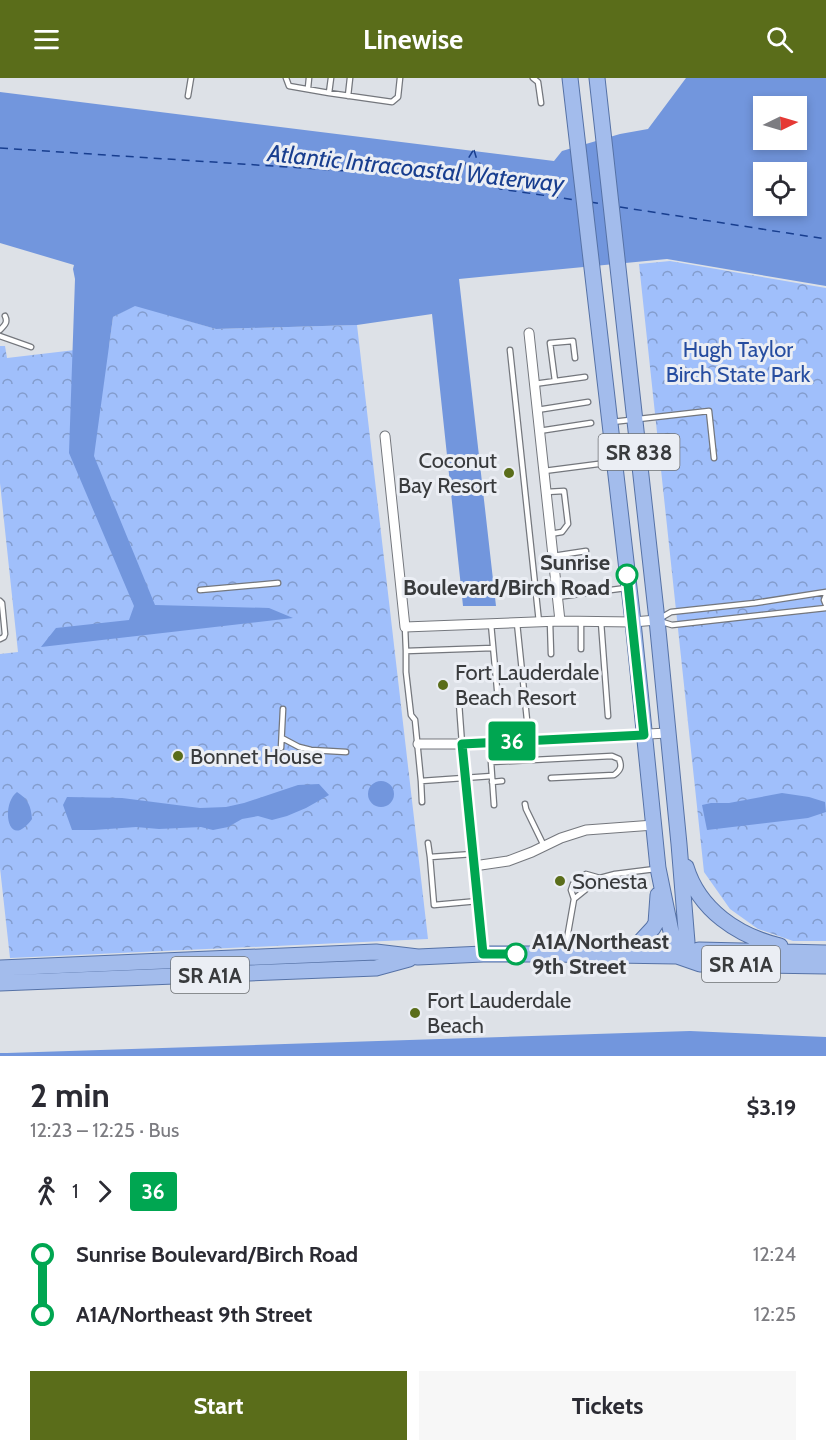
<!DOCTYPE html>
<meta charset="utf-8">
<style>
:root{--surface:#fff;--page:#f7f7f7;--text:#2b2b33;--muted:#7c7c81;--accent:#5a6d1a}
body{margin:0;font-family:Cabin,sans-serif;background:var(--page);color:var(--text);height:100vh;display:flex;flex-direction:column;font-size:22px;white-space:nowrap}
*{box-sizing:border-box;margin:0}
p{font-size:20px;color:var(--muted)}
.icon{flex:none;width:33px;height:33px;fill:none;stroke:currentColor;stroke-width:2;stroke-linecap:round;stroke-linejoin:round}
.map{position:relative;height:978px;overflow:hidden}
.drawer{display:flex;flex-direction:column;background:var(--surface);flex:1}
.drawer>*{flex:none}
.badge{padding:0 12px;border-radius:4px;font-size:21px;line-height:39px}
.needle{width:39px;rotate:85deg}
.controls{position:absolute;left:753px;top:18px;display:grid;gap:12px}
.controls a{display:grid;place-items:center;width:54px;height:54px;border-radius:0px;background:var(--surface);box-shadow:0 3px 9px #0003;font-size:30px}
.map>.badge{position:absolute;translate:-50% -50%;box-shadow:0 0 0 3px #fff}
.legs{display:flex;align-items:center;gap:9px;height:66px;padding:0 30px;font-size:20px}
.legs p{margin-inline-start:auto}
.head{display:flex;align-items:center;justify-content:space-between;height:102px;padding:0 30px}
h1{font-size:33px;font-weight:800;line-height:45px}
.action{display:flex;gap:12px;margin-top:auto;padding:12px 30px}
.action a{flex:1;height:69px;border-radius:0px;background:var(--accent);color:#fff;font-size:24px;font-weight:800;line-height:69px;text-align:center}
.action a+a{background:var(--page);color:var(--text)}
ul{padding:0 30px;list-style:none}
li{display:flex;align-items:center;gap:21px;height:60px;font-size:22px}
li i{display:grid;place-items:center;width:9px;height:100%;margin:0 8px;background:currentColor}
li i::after{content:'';width:15px;height:15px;margin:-8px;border:4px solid;border-radius:50%;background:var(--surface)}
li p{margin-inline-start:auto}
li:first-child i{background:linear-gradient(#0000 50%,currentColor 0)}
li:last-child i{background:linear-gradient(currentColor 50%,#0000 0)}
header{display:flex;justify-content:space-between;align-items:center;height:78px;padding:0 30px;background:var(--accent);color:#fff;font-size:27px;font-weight:800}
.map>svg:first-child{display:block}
</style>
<header><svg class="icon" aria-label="menu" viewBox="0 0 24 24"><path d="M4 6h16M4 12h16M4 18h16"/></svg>Linewise<svg class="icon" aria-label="search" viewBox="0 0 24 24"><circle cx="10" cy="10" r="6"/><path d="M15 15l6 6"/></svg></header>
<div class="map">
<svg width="826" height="978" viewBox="0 0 826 978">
<defs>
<pattern id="park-crowns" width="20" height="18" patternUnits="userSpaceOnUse" patternTransform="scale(1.5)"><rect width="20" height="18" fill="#a0bffb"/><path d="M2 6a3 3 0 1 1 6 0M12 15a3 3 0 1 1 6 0" fill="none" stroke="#839ccc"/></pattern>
</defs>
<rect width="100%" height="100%" fill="#dde1e7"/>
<path fill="url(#park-crowns)" d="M 670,183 L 826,210 L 826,863 L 793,863 L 758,851 L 730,831 L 704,794 L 639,186 Z
M 135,227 L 216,251 L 357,247 L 428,861 L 10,880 L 0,790 L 0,576 L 18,574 L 0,405 L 0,268 L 5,268 L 7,280 L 109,268 L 113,239 Z"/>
<path fill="#7296dd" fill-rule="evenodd" d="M 686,0 L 826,0 L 826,208 L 667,181 L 459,201 L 496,528 L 463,528 L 432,236 L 357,247 L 216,251 L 135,228 L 113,239 L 94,378 L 155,527 L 269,530 L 293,540 L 41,569 L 56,550 L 129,542 L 134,528 L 69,375 L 75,201 L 73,191 L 74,187 L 0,165 L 0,14 L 554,83 L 562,73 L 620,56 L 648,51 ZM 764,28 L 796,28 L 796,62 L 764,62 ZM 764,94 L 796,94 L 796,128 L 764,128 Z
M368 716a13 13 0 1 1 26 0a13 13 0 1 1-26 0Z
M 319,706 L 329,717 L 306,730 L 287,738 L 272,742 L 258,738 L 242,741 L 228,749 L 213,752 L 201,749 L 159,751 L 136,749 L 94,752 L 72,752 L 63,727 L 67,719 L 122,720 L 200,730 L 226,729 L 244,725 L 298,707 Z
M 17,714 C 28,721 31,728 32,741 C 8,774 0,727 17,714 Z
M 782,715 L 809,719 L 825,724 L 826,734 L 808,740 L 707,752 L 702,727 L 711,725 L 729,725 Z
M 690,953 L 826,959 L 826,978 L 0,978 L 0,975 L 7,975 Z"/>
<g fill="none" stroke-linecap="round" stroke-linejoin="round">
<path stroke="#183e8f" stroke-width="1.5" stroke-dasharray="8 6" stroke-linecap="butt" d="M 0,70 L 424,98 L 463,89 L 474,71
M 474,72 L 477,82 L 500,111 L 576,122
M 590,124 L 603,126
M 620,129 L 826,161"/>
<g stroke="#74777d" stroke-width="7">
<path id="service" d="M 286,0 L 289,8 L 329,15 L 392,24 L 398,19 L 400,0
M 533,0 L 538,4 L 541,25
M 308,10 L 309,0
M 329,15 L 331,0
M 188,18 L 191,0
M 348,18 L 350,0
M 0,252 C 5,247 8,244 5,238
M 0,258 L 31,269
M 510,272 L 539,544
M 555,303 L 550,265 L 573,263 L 575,280
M 534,306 L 585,299
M 537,332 L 588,324
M 612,344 L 709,333 L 714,380
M 539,353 L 591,345
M 544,393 L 660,378
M 546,414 L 564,413 L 568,446 L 562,454 L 550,456
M 553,478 L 586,473
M 200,512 L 278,505
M 826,517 L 824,522 L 826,527
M 557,519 L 626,510
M 0,523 L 2,525 L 5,556 L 4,559 L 0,561
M 659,541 L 671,534 L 755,525 L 826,514
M 581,543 L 581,571
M 659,543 L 672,547 L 826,530
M 550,544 L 551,576
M 601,544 L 608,638
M 517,545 L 527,642
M 405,549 L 406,573 L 493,570
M 406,573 L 406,594 L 411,637 L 415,642 L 421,703
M 282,660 L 299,669 L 311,672 L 346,674
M 462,666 L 459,625 L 498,622 L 491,546
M 281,670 L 283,631
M 492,704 L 502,703
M 422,724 L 421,703 L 492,698
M 525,726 L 526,731 L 544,768
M 494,727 L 491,684 L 612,678 L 619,681 C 622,688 621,692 614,697 L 551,700
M 428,765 L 430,779
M 473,776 L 430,779 L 434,827 L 478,823
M 586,796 L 600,800
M 573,806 L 571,812 L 574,821
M 565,872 L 574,821 L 600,800 L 615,796 L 655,791"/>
</g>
<g stroke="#74777d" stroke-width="11">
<path id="minor" d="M 529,255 L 560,543
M 385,358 L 405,549 L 560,543 L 633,544 L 657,542
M 418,666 L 462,666 L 667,655
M 462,666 L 483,876
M 474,788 L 508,783 L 532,774 L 561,760 L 586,752 L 654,747"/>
</g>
<g stroke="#5672a6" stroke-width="17">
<path id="primary" d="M 570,0 L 633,544 L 658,790 L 676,878
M 597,0 L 657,542 L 679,766 L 687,864 L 676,878
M 686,789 C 699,832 738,858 780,868
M 628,877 L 653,850 L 656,845 L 658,817
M 677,878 L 700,886 L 826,888
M 0,890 L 376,874 L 418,879 L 483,876 L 551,876 L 676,878 L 699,872 L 826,875
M 0,905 L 376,890 L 409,881"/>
</g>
<use href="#service" stroke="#fff" stroke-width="4.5"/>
<use href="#minor" stroke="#fff" stroke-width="9"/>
<use href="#primary" stroke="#a3bcec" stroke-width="15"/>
</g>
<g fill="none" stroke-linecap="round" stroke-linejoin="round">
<g stroke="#fff" stroke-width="14">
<path id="line-1" d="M 516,876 L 483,876 L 462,666 L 644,657 L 627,497"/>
</g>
<use href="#line-1" stroke="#00a651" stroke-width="9"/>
</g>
<g fill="#5a6d1a" stroke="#ebeef4" stroke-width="2">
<circle cx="509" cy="395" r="6"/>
<circle cx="443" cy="607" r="6"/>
<circle cx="178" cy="678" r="6"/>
<circle cx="560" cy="803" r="6"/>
<circle cx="415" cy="935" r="6"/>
</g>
<g fill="#fff" stroke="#00a651" stroke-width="3">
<circle cx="627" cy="497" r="10"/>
<circle cx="516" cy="876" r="10"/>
</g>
<g text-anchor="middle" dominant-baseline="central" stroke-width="6" stroke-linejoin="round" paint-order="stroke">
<g fill="#ebeef4" stroke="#6e7174" stroke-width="1.5">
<rect x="598.5" y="356" width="81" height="36" rx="4.5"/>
<rect x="702" y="868" width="78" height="36" rx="4.5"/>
<rect x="171" y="879" width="78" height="36" rx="4.5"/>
</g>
<g font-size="21" font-weight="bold" fill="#393b3d">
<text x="639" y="374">SR 838</text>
<text x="741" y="886">SR A1A</text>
<text x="210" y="897">SR A1A</text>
</g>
<g font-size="22" fill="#264da0" stroke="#ebeef4">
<text x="738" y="271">Hugh Taylor<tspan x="738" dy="25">Birch State Park</tspan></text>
</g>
<g font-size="22" fill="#393b3d" stroke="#ebeef4" text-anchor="start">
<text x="497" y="382" text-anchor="end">Coconut<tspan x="497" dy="25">Bay Resort</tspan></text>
<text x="455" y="594">Fort Lauderdale<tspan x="455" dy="25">Beach Resort</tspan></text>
<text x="190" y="678">Bonnet House</text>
<text x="572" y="803">Sonesta</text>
<text x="427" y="922">Fort Lauderdale<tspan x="427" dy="25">Beach</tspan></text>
</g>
<g font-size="22" font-weight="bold" fill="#393b3d" stroke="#ebeef4" text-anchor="end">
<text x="610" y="484">Sunrise<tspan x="610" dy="25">Boulevard/Birch Road</tspan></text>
<text x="532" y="863" text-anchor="start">A1A/Northeast<tspan x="532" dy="25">9th Street</tspan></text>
</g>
<g font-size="24" font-style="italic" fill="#183e8f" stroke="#ebeef4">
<text transform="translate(416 90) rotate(6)">Atlantic Intracoastal Waterway</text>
</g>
</g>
</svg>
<div class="controls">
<a><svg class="needle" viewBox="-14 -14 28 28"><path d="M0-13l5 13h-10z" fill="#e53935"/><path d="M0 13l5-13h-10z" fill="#7c7c81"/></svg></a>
<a><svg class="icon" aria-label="locate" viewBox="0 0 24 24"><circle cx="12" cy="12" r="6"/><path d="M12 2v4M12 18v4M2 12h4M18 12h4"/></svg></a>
</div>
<b class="badge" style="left:512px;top:663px;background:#00a651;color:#fff">36</b>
</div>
<section class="drawer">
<div class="head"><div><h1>2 min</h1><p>12:23 – 12:25 · Bus</p></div><b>$3.19</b></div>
<div class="legs"><svg class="icon" aria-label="walk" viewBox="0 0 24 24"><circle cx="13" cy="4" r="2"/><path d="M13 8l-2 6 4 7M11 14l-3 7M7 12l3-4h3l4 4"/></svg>1<svg class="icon" aria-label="forward" viewBox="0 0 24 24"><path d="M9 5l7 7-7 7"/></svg><b class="badge" style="background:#00a651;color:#fff">36</b></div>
<ul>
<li><i style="color:#00a651"></i><b>Sunrise Boulevard/Birch Road</b><p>12:24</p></li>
<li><i style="color:#00a651"></i><b>A1A/Northeast 9th Street</b><p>12:25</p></li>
</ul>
<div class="action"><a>Start</a><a>Tickets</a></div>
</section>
